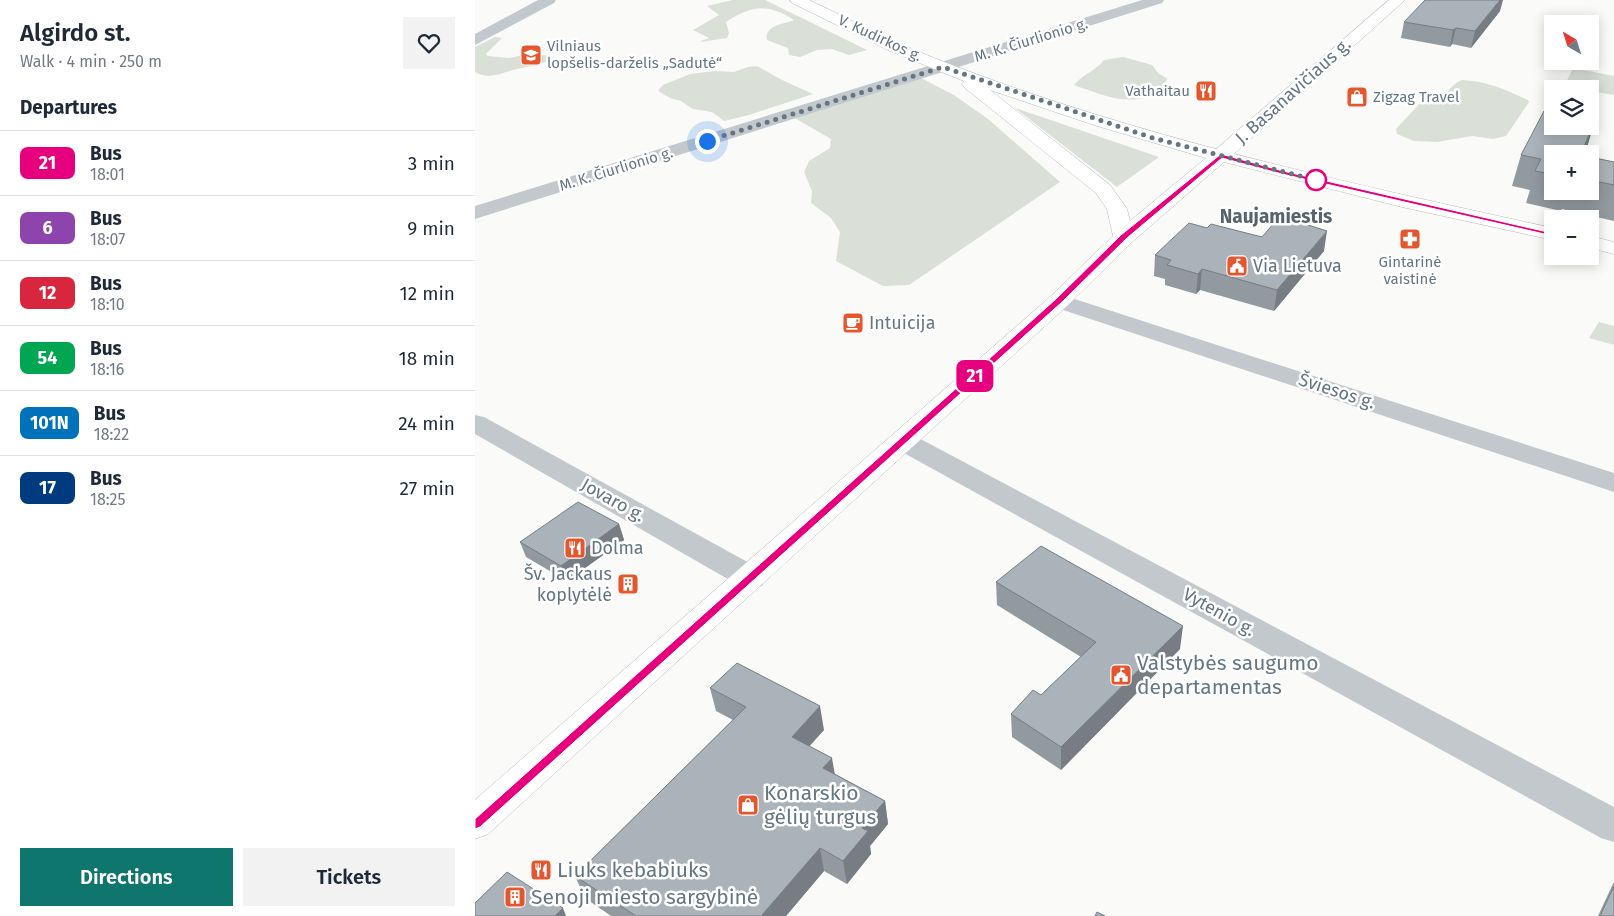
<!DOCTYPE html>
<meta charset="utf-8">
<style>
:root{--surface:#fff;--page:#f2f2f3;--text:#1f2937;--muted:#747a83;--line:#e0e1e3;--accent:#0f766e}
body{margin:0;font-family:"Fira Sans",sans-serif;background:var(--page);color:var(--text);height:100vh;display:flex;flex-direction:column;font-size:19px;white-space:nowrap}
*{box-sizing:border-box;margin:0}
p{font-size:16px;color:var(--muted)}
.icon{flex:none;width:28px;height:28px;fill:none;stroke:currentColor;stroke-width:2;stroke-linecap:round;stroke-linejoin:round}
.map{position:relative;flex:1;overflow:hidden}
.side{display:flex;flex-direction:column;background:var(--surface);width:475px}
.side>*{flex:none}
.badge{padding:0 10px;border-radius:8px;font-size:18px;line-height:32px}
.needle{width:32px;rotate:321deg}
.fabs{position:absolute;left:1069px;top:15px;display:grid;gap:10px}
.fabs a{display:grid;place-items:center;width:55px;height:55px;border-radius:0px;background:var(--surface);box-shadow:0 2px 12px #0003;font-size:25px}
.you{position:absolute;width:25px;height:25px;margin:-12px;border:4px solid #fff;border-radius:50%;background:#1a73e8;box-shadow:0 0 0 8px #1a73e833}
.map>.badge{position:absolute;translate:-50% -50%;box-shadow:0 0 0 2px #fff}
h2{padding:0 20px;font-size:19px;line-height:45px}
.round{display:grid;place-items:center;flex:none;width:52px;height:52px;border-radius:0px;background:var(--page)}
.headline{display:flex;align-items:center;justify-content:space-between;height:85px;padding:0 20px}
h1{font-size:24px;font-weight:600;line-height:38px}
.button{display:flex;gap:10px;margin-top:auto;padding:10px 20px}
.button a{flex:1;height:58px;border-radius:0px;background:var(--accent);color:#fff;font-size:20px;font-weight:600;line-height:58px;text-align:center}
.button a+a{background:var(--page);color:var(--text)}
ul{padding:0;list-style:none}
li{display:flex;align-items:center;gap:15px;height:65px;padding:0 20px;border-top:1px solid var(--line)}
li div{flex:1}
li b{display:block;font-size:19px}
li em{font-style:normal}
li .badge{min-width:55px;font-weight:700;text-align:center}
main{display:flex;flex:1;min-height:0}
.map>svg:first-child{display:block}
</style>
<main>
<section class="side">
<div class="headline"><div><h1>Algirdo st.</h1><p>Walk · 4 min · 250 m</p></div><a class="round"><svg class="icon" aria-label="heart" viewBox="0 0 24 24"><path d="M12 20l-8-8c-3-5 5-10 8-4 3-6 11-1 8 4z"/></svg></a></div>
<h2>Departures</h2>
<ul>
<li><span class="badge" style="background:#e6007e;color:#fff">21</span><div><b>Bus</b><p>18:01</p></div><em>3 min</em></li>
<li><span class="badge" style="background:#8e44ad;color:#fff">6</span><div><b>Bus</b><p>18:07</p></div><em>9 min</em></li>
<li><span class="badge" style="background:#d7263d;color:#fff">12</span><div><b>Bus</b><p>18:10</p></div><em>12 min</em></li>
<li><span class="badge" style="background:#00a651;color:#fff">54</span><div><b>Bus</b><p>18:16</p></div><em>18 min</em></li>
<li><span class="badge" style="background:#0072bc;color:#fff">101N</span><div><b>Bus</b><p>18:22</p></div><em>24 min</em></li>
<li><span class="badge" style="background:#003b80;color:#fff">17</span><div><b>Bus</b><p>18:25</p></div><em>27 min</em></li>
</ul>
<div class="button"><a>Directions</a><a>Tickets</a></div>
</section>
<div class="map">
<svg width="1139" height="916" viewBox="0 0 1139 916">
<rect width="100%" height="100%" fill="#fafaf8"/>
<path fill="#dadfd7" d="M 258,0 L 290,0 L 392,50 L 374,55 L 357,49 L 342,50 L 325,57 L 314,55 L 313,48 L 292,40 C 289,25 310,24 319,20 C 293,3 277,5 251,22 L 254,33 L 252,38 L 226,42 L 226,41 L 234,38 L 218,30 L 244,15 L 232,6 Z
M 20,37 L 27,38 L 11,54 L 13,56 L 34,58 L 55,54 L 75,56 L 74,61 C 64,64 53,67 42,69 C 27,72 16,81 0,72 L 0,47 Z
M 648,57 L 677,65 L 684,74 L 692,78 C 691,86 686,89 680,93 C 655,108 624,94 599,85 C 609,73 621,71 629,60 Z
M 282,66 L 307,80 L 338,94 L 274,115 L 249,121 L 237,112 L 218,109 L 206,101 L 195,98 L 183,91 L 188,85 L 215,74 L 240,71 L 259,72 L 273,67 Z
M 1098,68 L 1139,76 L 1139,95 L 1115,91 L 1115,89 L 1089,87 Z
M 444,77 L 479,95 L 513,119 L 585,182 L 434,285 L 408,286 L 361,261 L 365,232 L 356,218 L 336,203 L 337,191 L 329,172 L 334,161 L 355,148 L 356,139 L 318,117 Z
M 987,80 C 1012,81 1031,90 1053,100 L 1054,102 L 1031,136 L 1018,139 L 997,136 L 962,142 L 939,141 L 922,134 L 921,129 L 949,99 C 957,97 964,98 970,93 C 977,88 979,83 987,80 Z
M 540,108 L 684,157 L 642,187 Z
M 1124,322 L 1139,326 L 1139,345 L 1114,338 Z"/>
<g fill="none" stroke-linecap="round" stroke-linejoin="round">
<g stroke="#b3babf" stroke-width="1">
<path id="secondary" d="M 914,0 L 930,0 L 752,160 L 745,162 L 738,160 L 735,156 L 738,152 Z"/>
</g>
<g stroke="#b5babe" stroke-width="1">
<path id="primary" d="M 315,0 L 334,0 C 378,21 423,44 469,62 C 665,138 872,183 1078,228 L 1078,240 L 927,207 L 749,162 L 657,242 L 592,306 L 13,834 L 0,839 L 0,800 L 576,296 L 638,236 L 632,209 L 621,193 L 490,88 L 487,84 L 489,81 L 415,51 L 317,3 ZM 515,90 L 622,126 L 731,158 L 655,221 L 652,209 L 635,185 Z
M 1115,236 L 1139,242 L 1139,254 L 1115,248 Z"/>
</g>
<path fill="#c3c8cc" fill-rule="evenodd" d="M 63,0 L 81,0 L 79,3 L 0,45 L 0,34 Z
M 667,0 L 689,0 L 687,3 L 0,219 L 0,206 Z
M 584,294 L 1139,473 L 1139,492 L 576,306 L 572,301 L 576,296 Z
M 0,415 L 9,417 L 287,570 L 291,578 L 287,586 L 276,589 L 265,586 L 0,434 Z
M 428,433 L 438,435 L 1139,807 L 1139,842 L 1126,838 L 418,447 L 414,441 L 418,435 Z"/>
<use href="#secondary" fill="#fff" fill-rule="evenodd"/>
<use href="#primary" fill="#fff" fill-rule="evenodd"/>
</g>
<path fill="#929a9f" d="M 1025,11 L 996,48 L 977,44 L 975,47 L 926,38 L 929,22 Z
M 1120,120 L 1110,154 L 1078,154 L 1078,191 L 1115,191 L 1115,157 L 1139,162 L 1139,221 L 1087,209 L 1086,211 L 1051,203 L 1055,190 L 1037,186 L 1046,155 Z
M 787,237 L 849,251 L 799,311 L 725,290 L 721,294 L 690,285 L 690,279 L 679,276 L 680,255 Z
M 144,524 L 149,540 L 92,581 L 51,557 L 45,542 Z
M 521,582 L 705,649 L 586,770 L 537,737 L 536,714 L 566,695 L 606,657 L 522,605 Z
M 235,688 L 349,730 L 334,746 L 360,774 L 410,801 L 413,824 L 395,846 L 396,854 L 372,884 L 349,871 L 311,916 L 136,916 L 110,898 L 100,876 L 258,720 L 241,711 Z
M 1139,882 L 1139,916 L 1123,916 L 1136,888 Z"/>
<path fill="#777d82" d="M 1025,0 L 1028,0 L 1025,11 L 996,48 L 1000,31 Z
M 981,28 L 977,44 L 975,47 L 978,30 Z
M 1120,120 L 1110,154 L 1106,154 Z
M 852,231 L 849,251 L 799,311 L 802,290 Z
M 727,269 L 725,290 L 721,294 L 723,274 Z
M 144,524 L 149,540 L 92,581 L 86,566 Z
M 708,626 L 705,649 L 586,770 L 586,747 Z
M 345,706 L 349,730 L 322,760 L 317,737 Z
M 357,758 L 361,781 L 348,768 Z
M 410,801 L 413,824 L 395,846 L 396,854 L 372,884 L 368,861 L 387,828 Z
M 345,848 L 349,871 L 311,916 L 287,916 L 287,915 Z
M 88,908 L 91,916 L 80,916 Z"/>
<path fill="#aab3b9" stroke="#777d82" d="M 950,0 L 1025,0 L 1000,31 L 981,28 L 978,30 L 929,22 Z
M 1069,111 L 1078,112 L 1078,126 L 1115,126 L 1115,119 L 1120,120 L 1106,154 L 1078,154 L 1078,174 L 1060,171 L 1066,159 L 1046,155 Z
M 1115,157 L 1139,162 L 1139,185 L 1115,180 Z
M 805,216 L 852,231 L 802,290 L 727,269 L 723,274 L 692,265 L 696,260 L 680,255 L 714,223 L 732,228 L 736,224 L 787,237 Z
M 103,502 L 144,524 L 86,566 L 45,542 Z
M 566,546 L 708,626 L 586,747 L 536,714 L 558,690 L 566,695 L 621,642 L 521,582 Z
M 262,663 L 345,706 L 317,737 L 357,758 L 348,768 L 410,801 L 387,828 L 393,831 L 368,861 L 345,848 L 287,915 L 288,916 L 161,916 L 100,876 L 271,707 L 235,688 Z
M 32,872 L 88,908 L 80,916 L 0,916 L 0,903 Z
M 1139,886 L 1139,916 L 1125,916 Z
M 622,912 L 630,916 L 620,916 Z"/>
<path fill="#e6007e" stroke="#fff" d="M 746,154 L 808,171 L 1081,234 L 1078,236 L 807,174 L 747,158 L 652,238 L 587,302 L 5,827 L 0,829 L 0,819 L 581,299 L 646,235 Z"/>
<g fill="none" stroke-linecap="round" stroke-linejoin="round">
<path stroke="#657683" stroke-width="5" stroke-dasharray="0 9" d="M 232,141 L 468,67 L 678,138 L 844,181 L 841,180"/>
</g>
<defs>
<g id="school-square" transform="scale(1.125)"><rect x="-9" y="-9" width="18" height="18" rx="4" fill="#e4572e" stroke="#fff"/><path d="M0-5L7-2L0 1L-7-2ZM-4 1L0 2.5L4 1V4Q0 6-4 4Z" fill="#fff"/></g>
<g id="restaurant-square" transform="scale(1.125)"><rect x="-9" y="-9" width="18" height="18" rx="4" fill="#e4572e" stroke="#fff"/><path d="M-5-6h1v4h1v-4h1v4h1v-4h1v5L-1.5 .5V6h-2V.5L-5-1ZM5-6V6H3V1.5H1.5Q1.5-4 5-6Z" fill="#fff"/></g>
<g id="shop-square" transform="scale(1.125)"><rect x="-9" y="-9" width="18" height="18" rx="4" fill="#e4572e" stroke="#fff"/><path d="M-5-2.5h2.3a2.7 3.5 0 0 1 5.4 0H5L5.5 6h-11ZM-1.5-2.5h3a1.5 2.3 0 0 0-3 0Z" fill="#fff"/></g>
<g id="pharmacy-square" transform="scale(1.125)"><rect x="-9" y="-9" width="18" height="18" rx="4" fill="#e4572e" stroke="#fff"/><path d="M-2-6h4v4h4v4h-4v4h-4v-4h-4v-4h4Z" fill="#fff"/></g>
<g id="civic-square" transform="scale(1.125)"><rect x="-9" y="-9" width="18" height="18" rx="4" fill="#e4572e" stroke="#fff"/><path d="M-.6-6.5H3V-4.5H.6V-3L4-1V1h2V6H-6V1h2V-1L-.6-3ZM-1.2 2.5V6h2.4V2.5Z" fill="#fff"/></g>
<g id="cafe-square" transform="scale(1.125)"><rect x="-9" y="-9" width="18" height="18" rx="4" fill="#e4572e" stroke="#fff"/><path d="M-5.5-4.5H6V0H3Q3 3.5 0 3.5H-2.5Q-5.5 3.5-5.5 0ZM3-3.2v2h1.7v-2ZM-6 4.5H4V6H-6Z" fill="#fff"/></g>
<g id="building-square" transform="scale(1.125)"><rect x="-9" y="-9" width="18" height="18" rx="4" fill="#e4572e" stroke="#fff"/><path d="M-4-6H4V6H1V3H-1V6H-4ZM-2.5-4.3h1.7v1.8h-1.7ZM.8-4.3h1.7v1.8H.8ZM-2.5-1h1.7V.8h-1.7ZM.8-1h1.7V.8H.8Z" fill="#fff"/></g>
</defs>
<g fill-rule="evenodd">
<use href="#school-square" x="56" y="55"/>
<use href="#restaurant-square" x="731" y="91"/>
<use href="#shop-square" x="882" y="97"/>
<use href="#pharmacy-square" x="935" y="239"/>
<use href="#civic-square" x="762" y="266"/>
<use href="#cafe-square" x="378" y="323"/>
<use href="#restaurant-square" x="100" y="548"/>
<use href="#building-square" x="153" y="584"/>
<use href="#civic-square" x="646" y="675"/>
<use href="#shop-square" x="273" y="805"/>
<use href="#restaurant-square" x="66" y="870"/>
<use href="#building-square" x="40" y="897"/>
</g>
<circle fill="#fff" stroke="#e6007e" stroke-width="2.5" cx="841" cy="180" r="10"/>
<g text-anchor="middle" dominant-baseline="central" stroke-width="5" stroke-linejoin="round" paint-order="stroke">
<g font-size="15" fill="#657683" stroke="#fff">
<text transform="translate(405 38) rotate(25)">V. Kudirkos g.</text>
<text transform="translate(556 40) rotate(-17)">M. K. Čiurlionio g.</text>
<text transform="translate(141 169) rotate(-17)">M. K. Čiurlionio g.</text>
</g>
<g font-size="15" fill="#657683" stroke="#fff" text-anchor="start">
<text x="72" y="46">Vilniaus<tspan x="72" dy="17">lopšelis-darželis „Sadutė“</tspan></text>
<text x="715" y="91" text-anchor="end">Vathaitau</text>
<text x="898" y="97">Zigzag Travel</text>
<text x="935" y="262" text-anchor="middle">Gintarinė<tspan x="935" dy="17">vaistinė</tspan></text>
</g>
<g font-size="18" fill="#657683" stroke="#fff">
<text transform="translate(818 91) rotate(-42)">J. Basanavičiaus g.</text>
<text transform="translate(862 391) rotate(18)">Šviesos g.</text>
<text transform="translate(138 500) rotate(29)">Jovaro g.</text>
<text transform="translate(744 612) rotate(29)">Vytenio g.</text>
</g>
<g font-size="18" fill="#657683" stroke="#fff" text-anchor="start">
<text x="778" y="266">Via Lietuva</text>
<text x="394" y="323">Intuicija</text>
<text x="116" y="548">Dolma</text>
<text x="137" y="574" text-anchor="end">Šv. Jackaus<tspan x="137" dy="21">koplytėlė</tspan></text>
</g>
<g font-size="19" font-weight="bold" fill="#57646e" stroke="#fff">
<text x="801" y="216">Naujamiestis</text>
</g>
<g font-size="21" fill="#657683" stroke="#fff" text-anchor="start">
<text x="662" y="663">Valstybės saugumo<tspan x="662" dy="24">departamentas</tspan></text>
<text x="289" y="793">Konarskio<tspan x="289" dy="24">gėlių turgus</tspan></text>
<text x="82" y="870">Liuks kebabiuks</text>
<text x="56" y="897">Senoji miesto sargybinė</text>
</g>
</g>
</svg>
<div class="fabs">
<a><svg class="needle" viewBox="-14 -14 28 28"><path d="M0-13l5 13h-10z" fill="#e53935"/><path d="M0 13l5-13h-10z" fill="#747a83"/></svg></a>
<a><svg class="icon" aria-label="layers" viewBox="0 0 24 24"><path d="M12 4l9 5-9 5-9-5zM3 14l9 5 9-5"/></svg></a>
<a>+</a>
<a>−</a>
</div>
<div class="you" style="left:232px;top:141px"></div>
<b class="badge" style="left:500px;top:376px;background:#e6007e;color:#fff">21</b>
</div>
</main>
